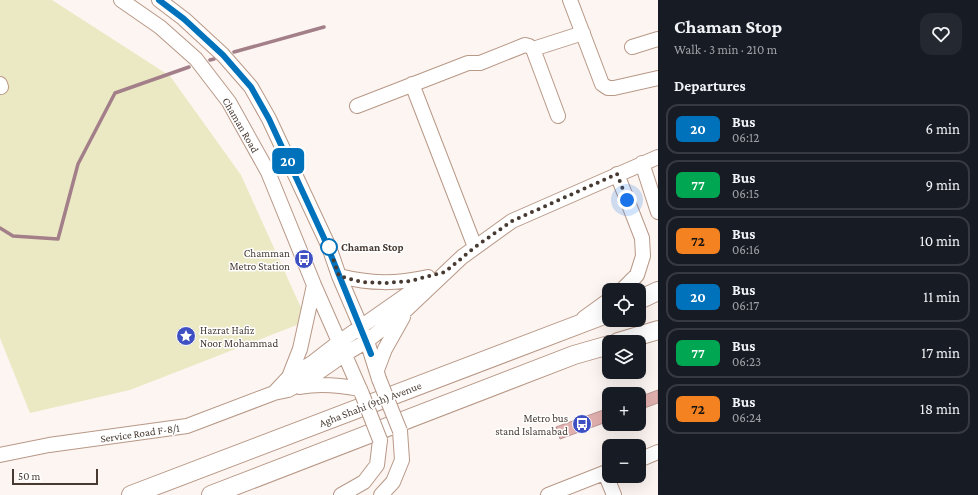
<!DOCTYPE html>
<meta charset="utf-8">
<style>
:root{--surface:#171b24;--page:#242831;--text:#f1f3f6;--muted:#9ea1a6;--line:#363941}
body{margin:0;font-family:"Crimson Pro",serif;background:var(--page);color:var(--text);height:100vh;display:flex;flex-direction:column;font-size:15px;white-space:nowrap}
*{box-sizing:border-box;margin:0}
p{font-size:13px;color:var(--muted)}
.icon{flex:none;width:22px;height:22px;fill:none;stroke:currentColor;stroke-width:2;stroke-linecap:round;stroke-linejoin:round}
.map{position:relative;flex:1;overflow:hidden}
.side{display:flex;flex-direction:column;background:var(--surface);width:320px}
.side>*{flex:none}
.badge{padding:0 8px;border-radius:6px;font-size:14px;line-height:26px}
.controls{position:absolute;left:602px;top:283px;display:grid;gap:8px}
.controls a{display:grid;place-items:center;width:44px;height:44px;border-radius:8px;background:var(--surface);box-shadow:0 4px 16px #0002;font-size:20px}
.scale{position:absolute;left:12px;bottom:10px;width:86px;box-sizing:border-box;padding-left:4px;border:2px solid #473a32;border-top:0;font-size:11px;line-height:14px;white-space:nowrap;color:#473a32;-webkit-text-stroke:3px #fff;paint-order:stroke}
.you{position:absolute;width:20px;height:20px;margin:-10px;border:3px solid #fff;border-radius:50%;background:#1a73e8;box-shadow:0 0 0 6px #1a73e833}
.map>.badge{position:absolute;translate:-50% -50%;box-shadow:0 0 0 2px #fff}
h2{padding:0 16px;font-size:15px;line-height:36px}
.round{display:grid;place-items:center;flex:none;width:42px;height:42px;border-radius:12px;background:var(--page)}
.head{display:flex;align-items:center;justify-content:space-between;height:68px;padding:0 16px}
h1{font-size:19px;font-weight:700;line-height:30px}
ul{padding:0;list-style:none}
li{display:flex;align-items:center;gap:12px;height:50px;margin:0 8px 6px;padding:0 8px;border:2px solid var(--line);border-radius:12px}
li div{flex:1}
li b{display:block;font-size:15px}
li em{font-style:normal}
li .badge{min-width:44px;font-weight:700;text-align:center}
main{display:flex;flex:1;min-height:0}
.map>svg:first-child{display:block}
</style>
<main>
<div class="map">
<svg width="658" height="495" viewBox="0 0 658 495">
<rect width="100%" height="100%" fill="#fcf5f1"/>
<path fill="#ebe9c4" d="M 0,0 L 52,0 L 170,76 L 241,175 L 307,321 L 130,390 L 30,413 L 0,338 Z"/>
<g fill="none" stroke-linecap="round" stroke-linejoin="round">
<path stroke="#a37f89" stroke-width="3.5" d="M 234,52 L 324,27
M 210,60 L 214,59
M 0,228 L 13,236 L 58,239 L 78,164 L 115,93 L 189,67"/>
</g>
<path fill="#e1b0ae" stroke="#ba9492" d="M 658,390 L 658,403 L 639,410 L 639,397 Z
M 609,408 L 609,421 L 560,439 L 556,427 Z"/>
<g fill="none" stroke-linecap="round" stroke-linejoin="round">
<g stroke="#b89887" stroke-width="16">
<path id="minor" d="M 121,0 L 160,27 L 196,59 L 229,102 L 268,172 L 314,285 L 362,394
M 159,0 L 184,19 L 223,55 L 251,87 L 269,119 L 329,247 L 339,276 L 367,341 L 379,379
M 570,0 L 602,84 L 608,88 L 614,88 L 658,78
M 632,47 L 658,39
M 533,49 L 558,116
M 0,84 L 1,87
M 412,84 L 475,247
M 357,106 L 468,63 L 480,63 L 525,45 L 529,46 L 533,49 L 583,33
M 642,163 L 658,212
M 617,174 L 642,238 L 643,256 L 637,275 L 622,290
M 339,276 C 371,284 396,284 428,277
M 584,318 L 609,300
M 377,370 L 385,349 L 403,317
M 289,377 L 300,349 L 314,285
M 300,387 C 320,383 339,385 360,389
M 274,393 L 289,377 L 312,363 L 339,342 L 425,282
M 0,455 L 49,445 L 187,426 L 274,393 L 288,390 L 312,377 L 345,354 L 367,341 L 407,309 L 462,257 L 512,221 L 658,157
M 639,460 L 658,452
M 605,473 L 614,495
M 341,495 L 364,482 L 377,465 L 380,440
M 381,495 L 393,482 L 402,460 L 400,431
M 548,495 L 609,471"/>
</g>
<g stroke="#b89887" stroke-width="20">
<path id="major" d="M 639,300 L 658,291
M 618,342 L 658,330
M 131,495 L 609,313
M 211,495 L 574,355 L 609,345"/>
</g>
<use href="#minor" stroke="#fff" stroke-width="14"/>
<use href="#major" stroke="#fff" stroke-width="18"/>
<g stroke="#b89887" stroke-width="16" stroke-linecap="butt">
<path id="minor-bridge" d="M 379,379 L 400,431
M 362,394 L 380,440"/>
</g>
<use href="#minor-bridge" stroke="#fff" stroke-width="14"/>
</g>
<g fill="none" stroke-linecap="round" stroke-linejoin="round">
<g stroke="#fff" stroke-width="9">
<path id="line" d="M 159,0 L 184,19 L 223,55 L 251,87 L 269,119 L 324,238 L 371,354"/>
</g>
<use href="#line" stroke="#0072bc" stroke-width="6"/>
<path stroke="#473a32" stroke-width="4" stroke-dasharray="0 7.2" d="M 329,247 L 339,276 L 362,282 L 386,283 L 410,281 L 445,272 L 475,247 L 512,221 L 617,174 L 627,200"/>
</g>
<defs>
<g id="bus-disc" transform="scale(1)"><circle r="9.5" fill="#3f50c3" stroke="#fff"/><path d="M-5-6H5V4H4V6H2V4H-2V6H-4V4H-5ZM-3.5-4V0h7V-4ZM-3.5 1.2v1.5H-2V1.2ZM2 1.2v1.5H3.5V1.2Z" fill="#fff"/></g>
<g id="sight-disc" transform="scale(1)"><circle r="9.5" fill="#3f50c3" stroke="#fff"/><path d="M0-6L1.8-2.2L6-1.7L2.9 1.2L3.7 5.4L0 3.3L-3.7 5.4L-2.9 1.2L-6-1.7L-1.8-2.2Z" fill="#fff"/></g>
</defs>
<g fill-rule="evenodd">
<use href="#bus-disc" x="304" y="259"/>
<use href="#sight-disc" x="186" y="336"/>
<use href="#bus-disc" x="582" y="424"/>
</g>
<circle fill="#fff" stroke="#0072bc" stroke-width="2" cx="329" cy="247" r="8"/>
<g text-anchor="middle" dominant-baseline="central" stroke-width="3" stroke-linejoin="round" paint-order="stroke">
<g font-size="11" fill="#473a32" stroke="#fff">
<text transform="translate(241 125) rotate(60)">Chaman Road</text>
<text transform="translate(370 404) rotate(-21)">Agha Shahi (9th) Avenue</text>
<text transform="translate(140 433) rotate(-8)">Service Road F-8/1</text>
</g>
<g font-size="11" font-weight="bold" fill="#473a32" stroke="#fff" text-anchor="start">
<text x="341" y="247">Chaman Stop</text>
</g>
<g font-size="11" fill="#473a32" stroke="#fff" text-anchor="end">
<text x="290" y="253">Chamman<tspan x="290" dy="13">Metro Station</tspan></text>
<text x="200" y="330" text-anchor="start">Hazrat Hafiz<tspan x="200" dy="13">Noor Mohammad</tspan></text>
<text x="568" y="418">Metro bus<tspan x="568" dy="13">stand Islamabad</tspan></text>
</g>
</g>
</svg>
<div class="controls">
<a><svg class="icon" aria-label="locate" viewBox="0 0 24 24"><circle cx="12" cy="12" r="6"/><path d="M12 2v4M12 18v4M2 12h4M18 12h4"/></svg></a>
<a><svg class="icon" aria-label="layers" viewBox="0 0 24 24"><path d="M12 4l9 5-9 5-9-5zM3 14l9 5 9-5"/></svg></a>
<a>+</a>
<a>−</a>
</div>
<div class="scale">50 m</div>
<div class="you" style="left:627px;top:200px"></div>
<b class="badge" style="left:288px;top:161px;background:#0072bc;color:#fff">20</b>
</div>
<section class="side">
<div class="head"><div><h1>Chaman Stop</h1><p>Walk · 3 min · 210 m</p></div><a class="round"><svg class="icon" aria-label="heart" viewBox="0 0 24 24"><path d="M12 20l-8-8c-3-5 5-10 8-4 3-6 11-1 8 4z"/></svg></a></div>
<h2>Departures</h2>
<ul>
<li><span class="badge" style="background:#0072bc;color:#fff">20</span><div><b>Bus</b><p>06:12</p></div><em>6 min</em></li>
<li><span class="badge" style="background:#00a651;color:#fff">77</span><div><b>Bus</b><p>06:15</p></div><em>9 min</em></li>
<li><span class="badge" style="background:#f58220;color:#111">72</span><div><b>Bus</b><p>06:16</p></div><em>10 min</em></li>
<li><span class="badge" style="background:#0072bc;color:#fff">20</span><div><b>Bus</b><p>06:17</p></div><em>11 min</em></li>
<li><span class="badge" style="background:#00a651;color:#fff">77</span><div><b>Bus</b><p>06:23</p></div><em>17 min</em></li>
<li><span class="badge" style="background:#f58220;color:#111">72</span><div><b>Bus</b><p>06:24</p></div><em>18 min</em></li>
</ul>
</section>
</main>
